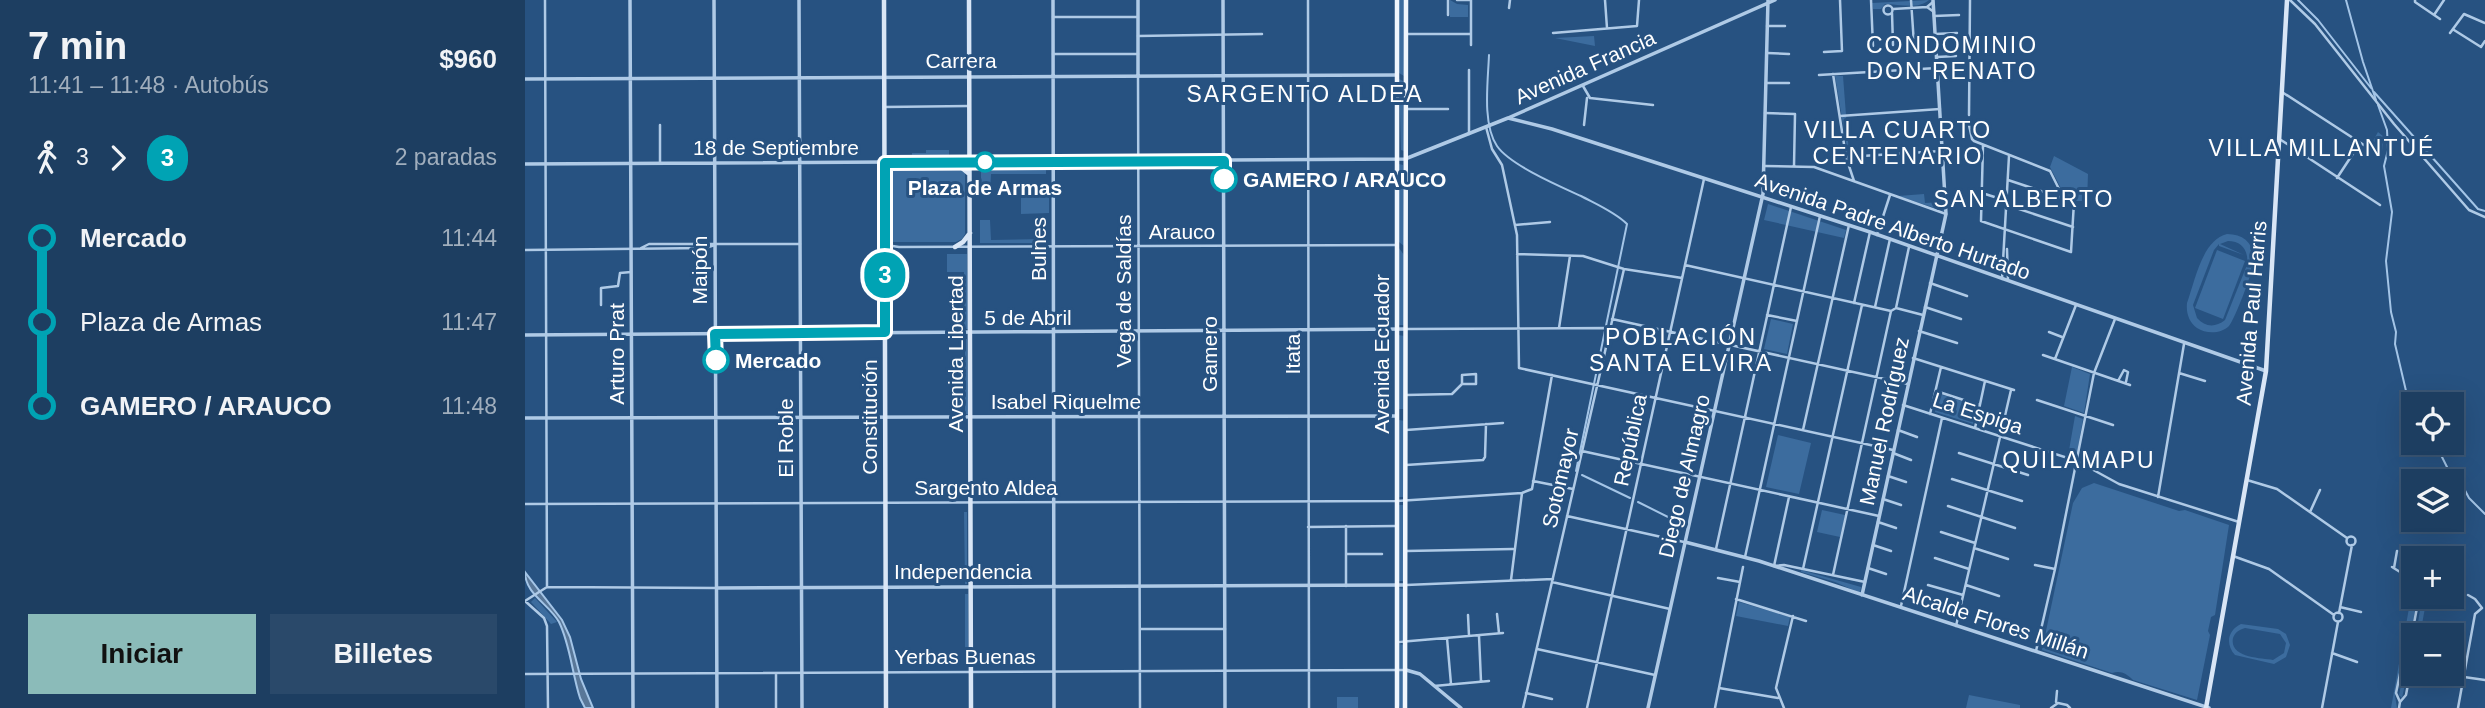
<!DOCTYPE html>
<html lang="es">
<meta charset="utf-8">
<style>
:root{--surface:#1d3e61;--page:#2a496a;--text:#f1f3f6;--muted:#a0aebd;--line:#3b5776;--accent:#8bbbb9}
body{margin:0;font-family:Arial,sans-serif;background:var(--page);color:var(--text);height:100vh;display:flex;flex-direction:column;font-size:26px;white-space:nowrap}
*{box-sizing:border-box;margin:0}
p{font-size:23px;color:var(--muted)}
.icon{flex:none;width:38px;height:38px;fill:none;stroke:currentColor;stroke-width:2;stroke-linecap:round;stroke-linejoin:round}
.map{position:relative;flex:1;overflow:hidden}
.side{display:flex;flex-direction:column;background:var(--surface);width:525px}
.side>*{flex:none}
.badge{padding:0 14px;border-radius:23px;font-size:24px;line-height:46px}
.fabs{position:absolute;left:1876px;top:392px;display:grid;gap:14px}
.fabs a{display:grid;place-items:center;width:63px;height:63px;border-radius:0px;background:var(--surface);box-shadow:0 7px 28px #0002,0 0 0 2px var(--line);font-size:35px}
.map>.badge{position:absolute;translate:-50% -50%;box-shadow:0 0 0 4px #fff}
.legs{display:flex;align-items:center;gap:10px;height:77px;padding:0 28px;font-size:23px}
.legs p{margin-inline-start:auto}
.overview{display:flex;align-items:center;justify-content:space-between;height:119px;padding:0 28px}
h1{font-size:38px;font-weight:700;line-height:52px}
.primary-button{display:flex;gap:14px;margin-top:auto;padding:14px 28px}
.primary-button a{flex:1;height:80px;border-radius:0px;background:var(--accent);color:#111;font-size:28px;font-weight:700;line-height:80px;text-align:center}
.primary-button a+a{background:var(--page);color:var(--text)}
ul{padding:0 28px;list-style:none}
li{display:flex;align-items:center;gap:24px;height:84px;font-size:26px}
li i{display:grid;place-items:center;width:10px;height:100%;margin:0 9px;background:currentColor}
li i::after{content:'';width:18px;height:18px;margin:-9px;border:5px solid;border-radius:50%;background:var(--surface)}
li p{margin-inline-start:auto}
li:first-child i{background:linear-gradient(#0000 50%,currentColor 0)}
li:last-child i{background:linear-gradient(currentColor 50%,#0000 0)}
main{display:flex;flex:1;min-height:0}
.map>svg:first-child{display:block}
</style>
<main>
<section class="side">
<div class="overview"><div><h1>7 min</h1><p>11:41 – 11:48 · Autobús</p></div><b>$960</b></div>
<div class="legs"><svg class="icon" aria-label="walk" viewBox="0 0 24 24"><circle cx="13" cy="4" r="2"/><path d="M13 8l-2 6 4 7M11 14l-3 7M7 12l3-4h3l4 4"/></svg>3<svg class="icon" aria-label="forward" viewBox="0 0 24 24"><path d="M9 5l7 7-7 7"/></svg><b class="badge" style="background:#00a3b4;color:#fff">3</b><p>2 paradas</p></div>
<ul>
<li><i style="color:#00a3b4"></i><b>Mercado</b><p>11:44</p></li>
<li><i style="color:#00a3b4"></i><span>Plaza de Armas</span><p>11:47</p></li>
<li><i style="color:#00a3b4"></i><b>GAMERO / ARAUCO</b><p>11:48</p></li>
</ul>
<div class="primary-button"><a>Iniciar</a><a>Billetes</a></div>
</section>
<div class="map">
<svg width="1960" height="708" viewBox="0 0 1960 708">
<rect width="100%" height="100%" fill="#275281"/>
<path fill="#3c6c9e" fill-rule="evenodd" d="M 874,0 L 880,0 L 879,76 L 874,73 Z
M 925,0 L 932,4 L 943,5 L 943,17 L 925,17 Z
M 1404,0 C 1393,10 1374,4 1360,4 L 1356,9 L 1348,9 L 1347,3 Z
M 1069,36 L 1070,46 L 1030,38 Z
M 1310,76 L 1318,76 L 1324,154 L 1323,154 Z
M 874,79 L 878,81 L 879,151 L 876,150 Z
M 1853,132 L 1859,137 L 1856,159 L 1843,150 Z
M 401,150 L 424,150 L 424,158 L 387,159 L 387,153 L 401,153 Z
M 1529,156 L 1563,174 L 1562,201 L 1550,201 L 1541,198 L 1525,167 Z
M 874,164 L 878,165 L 879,246 L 874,242 Z
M 456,166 L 521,166 L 521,174 L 466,174 L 465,194 L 456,194 Z
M 372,167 L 434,167 L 440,170 L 440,234 L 437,239 L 431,242 L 368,242 L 364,237 L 363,176 Z
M 1399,194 L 1400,203 L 1418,202 L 1419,211 L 1373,196 Z
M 496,196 L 524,196 L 524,213 L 496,214 Z
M 1243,204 L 1321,230 L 1319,238 L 1239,220 Z
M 455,220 L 465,220 L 466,240 L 522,239 L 522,243 L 455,243 Z
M 1702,234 C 1720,234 1730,245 1729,263 C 1726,275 1711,317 1704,326 C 1696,334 1681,334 1672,328 C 1664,322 1661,313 1662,303 C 1670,281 1677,240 1702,234 ZM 1703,241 C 1717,241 1724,251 1722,265 L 1700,320 C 1690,328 1680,327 1672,318 L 1668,305 L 1689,250 L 1694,244 L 1694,246 L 1719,255 L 1695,244 Z
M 874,248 L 879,255 L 880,325 L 874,325 Z
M 1692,250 L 1720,261 L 1698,319 L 1670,308 Z
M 422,254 L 442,254 L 443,329 L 439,329 L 439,272 L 422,272 Z
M 1246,319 L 1268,324 L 1262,354 L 1239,349 Z
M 873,335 L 880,336 L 880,409 L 872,409 Z
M 440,339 L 442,339 L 443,414 L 440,414 Z
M 1547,367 L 1565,374 L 1559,413 L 1539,406 Z
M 1414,394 L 1453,406 L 1448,424 L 1410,412 Z
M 1550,416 L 1558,419 L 1551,459 L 1543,456 Z
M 874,420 L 880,421 L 880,497 L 874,497 Z
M 1253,435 L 1286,443 L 1274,494 L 1241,487 Z
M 1569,483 L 1654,511 L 1660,510 L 1704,525 L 1690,615 L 1686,617 L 1683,631 L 1685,635 L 1672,700 L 1608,680 C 1602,674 1596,670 1587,673 L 1517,650 L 1548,503 L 1557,488 Z
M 873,505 L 879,505 L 880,581 L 874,581 Z
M 1297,510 L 1320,515 L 1315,537 L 1292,532 Z
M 439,512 L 442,512 L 442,584 L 440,584 Z
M 1276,570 L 1336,587 L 1335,593 L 1310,582 L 1276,572 Z
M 1888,586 L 1888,597 L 1893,597 L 1886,632 L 1881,639 L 1870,696 L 1872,708 L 1866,708 Z
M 874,588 L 880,589 L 880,640 L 874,640 Z
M 440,594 L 443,594 L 443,667 L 440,667 Z
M 1897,597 L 1902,597 L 1895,635 L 1891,635 Z
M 10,598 L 32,622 L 26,624 L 6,602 Z
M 1214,602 L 1265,617 L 1263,626 L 1211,616 Z
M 1716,624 L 1753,629 L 1761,634 L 1765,645 L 1761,657 L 1749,664 L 1710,655 C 1700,644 1703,630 1716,624 ZM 1720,628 L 1755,634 L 1761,643 L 1759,653 L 1748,660 C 1736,658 1704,658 1708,638 C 1710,632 1714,630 1720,628 Z
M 1886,638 L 1888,639 L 1888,647 L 1877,698 L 1874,695 Z
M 874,644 L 879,645 L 879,708 L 875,708 L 874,705 Z
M 1444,695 L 1495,705 L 1495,708 L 1441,708 Z
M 812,697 L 833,697 L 833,708 L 812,708 Z"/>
<path fill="#597798" stroke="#a4c5e7" stroke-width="2" d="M 0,572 L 37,620 L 45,637 L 56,679 L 68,708 L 60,708 L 55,698 C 47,673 45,644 34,622 C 24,604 0,594 0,572 Z"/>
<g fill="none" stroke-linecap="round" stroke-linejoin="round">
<path stroke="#a4c5e7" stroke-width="2" d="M 1773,0 L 1793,20 L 1846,88
M 1821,0 L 1838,62 L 1851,100
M 964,55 C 963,81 957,124 972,146 C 985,165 1034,186 1056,196 C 1071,204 1090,212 1102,224 L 1051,471
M 1849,92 L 1953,209 L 1960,211
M 1853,105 L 1862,130 L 1863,150 L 1859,166 L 1867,212 L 1861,261 L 1866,312 L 1871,332 L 1870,344 L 1885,408 L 1888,412
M 1910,443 L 1925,473 L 1935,481 L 1944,498 L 1960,514
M 1057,475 L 1105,498
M 1113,502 L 1161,526"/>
<path stroke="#afcae6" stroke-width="2.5" d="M 20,0 L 22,587
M 783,0 L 784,708
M 932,0 L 946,0
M 1080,0 L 1082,28
M 1346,0 L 1348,46
M 1386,0 L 1389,44
M 1765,0 L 1790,24 L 1869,124 L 1944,210 L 1960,217
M 1890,0 L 1890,2 L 1915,19
M 1408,2 L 1402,7 L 1409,12
M1358.5 10a4.5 4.5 0 1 1 9 0a4.5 4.5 0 1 1-9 0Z
M 984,8 L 985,0
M 1368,9 L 1402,7
M 1367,13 L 1368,45
M 923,15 L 923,0
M 1909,15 L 1919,0
M 1409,16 L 1434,15
M 528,17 L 612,17
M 1242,26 L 1260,26
M 1929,30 L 1956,47 L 1960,41
M 1028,33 L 1112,26 L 1114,0
M 1925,33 L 1939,14 L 1960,23
M 883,34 L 946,34
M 1410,34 L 1432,33
M 613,36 L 737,34
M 946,45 L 946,0
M 1299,52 L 1317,51 L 1315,0
M 1242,53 L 1264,54
M 528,54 L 613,54
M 1412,57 L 1431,56
M 1308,74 L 1321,157 L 1329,181
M 1294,75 L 1412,68
M 613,76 L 615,708
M 1241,83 L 1264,83
M 1058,86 L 1065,98 L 1128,105
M 1757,92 L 1845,149
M 359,107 L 444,106
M 881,109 L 923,109
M 1240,113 L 1270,114 L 1269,166
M 1444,115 L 1445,0
M 1315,116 L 1415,109
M 135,125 L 135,163
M 1059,125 L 1062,98
M 1444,125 L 1447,139 L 1449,141 L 1525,171 L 1539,199
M 961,127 L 967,149 L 977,165 L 992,235 L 994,368 L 1368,450
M 944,134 L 944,70
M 1756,140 L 1855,205
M 1458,145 L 1456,221 L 1546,252 L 1549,202 L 1483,180
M 1321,157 L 1416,151
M 1239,166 L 1289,167 L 1421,214
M 1812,178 L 1835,143
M 1457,193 L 1482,201
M 1482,205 L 1548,227
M 990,225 L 1025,222
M 1352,235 L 1365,195
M 361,245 L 374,247 L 872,245
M 116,248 L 124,244 L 275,244
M 1482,249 L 1483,280
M 0,250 L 180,248 L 190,245
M 992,254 L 1058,256 L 1099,269 L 1157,278
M 1160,265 L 1366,311 L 1371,308 L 1398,315
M 1477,279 L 1484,156
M 1405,283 L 1442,296
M 1329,303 L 1345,232
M 76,305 L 76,288 L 93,286 L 95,273 L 106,272
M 1350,307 L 1365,239
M 1400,307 L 1436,319
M 1371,308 L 1384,247
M 1242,315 L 1272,321
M 1087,319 L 1383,384
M 1034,328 L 1045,256
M 881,329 L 1084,328
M 1394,331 L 1432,343
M 1524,332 L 1537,337
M 1518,355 L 1605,385
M 1388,358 L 1489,390
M 1530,359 L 1551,305
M 1654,373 L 1680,381
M 1593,381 L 1599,370 L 1603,372 L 1601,382
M 1411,391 L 1454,405
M 881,395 L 927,394 L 937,384 L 951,384 L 951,374 L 937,375 L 937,384
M 1512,400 L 1588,425
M 1378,405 L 1552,461 L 1594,484 L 1714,522
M 1405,414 L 1416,367
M 1450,428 L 1460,381
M 881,430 L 978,423
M 1278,430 L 1324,225
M 1373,430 L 1392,437
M 1057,451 L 1354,516
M 1368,453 L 1386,460
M 1434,453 L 1503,475
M 881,465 L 958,460 L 960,457 L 961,424
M 1363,476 L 1381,482
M 1427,479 L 1497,501
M 1722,480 L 1752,489 L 1822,538
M 1008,481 L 1048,489
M 1264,497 L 1249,566 L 1259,565 L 1340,582
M 1633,497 L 1659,344
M 1358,499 L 1376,505
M 0,504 L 872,501 L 997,493 L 1007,489 L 1027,375
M 1423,506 L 1490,528
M 1785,512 L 1795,490
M 1042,516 L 1159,542
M 1353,522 L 1371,528
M 821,526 L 821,586
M 783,527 L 871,526
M 1416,532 L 1450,543
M1821.5 541a4.5 4.5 0 1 1 9 0a4.5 4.5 0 1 1-9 0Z
M 1348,545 L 1366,551
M 1449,548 L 1483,559
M 1191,549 L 1266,207
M 881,551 L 988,549
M 821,554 L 857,554
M 1708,556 L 1744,569 L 1809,615
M 1220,557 L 1295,216
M 1410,558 L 1444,569
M 1510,565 L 1530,569
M 1867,567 L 1888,580
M 1343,568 L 1361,574
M 1869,568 L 1872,551
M 1278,569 L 1337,305
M 1308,575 L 1366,311
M 1193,578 L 1215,582
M 986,580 L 997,493
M 1027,582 L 1145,609
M 881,585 L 1028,579
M 1403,585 L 1438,595
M 1441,585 L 1474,596
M 1943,595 L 1950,599 L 1957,608
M 1211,599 L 1281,621
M 0,601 L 22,587 L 192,588
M 0,601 L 19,618 L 22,626 L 23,708
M 1376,606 L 1417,418
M 1815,607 L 1836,612
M1808.5 617a4.5 4.5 0 1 1 9 0a4.5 4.5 0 1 1-9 0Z
M 1814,613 L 1827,545
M 972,614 L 974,633
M 943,615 L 944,636
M 1431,626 L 1486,390
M 615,629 L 700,629
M 954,636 L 956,681
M 922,638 L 926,684
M 874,642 L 978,633
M 1012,649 L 1130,675
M 1511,651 L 1530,569 L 1569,373 L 1590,319
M 1807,653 L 1832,662
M 0,674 L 879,670
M 1939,677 L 1960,680
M 909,686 L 964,681
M 1194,688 L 1253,698
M 1001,693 L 1027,699
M 1531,702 L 1532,691
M 1875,702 L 1881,695 L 1888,657
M 251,708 L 251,673
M 998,708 L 1099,269
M 1062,708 L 1179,179
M 1190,708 L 1218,567
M 1259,708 L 1251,688 L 1268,616
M 1526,708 L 1533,703 L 1542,705 L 1545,708
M 1797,708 L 1813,622
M 1874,708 L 1875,702 L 1871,693 L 1882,641 L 1887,634 L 1894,597
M 1933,708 L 1950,614 L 1957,608"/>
<path stroke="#afcae6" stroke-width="3.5" d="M 105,0 L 108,708
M 189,0 L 192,708
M 274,0 L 277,708
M 528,0 L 529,708
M 698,0 L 700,708
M 613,75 L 613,0
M 0,79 L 871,75
M 983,118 L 1027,129 L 1345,232 L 1741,371
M 0,164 L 880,159 L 983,118 L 1250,0
M 0,335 L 881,329
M 0,418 L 872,416
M 1160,542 L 1234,561 L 1684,708
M 192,588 L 880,585
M 1337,595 L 1421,214 L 1408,0
M 881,670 L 895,674 L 936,708
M 1123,708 L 1238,194 L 1243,0"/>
<path stroke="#d9e6f6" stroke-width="4.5" d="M 359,0 L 361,708
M 444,0 L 446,708
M 431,163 L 443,173
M 360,176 L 367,167 L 374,163
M 430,247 L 438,242 L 445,233
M 1681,708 L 1741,371 L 1762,0"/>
<path stroke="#f0f6fd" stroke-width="4.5" d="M 872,708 L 872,0
M 880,708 L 881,0"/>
</g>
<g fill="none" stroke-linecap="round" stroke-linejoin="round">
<g stroke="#fff" stroke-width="16">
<path id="line-1" d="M 191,360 L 190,334 L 360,332 L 360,163 L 699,161 L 699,179"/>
</g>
<use href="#line-1" stroke="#00a3b4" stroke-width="10"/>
</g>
<g fill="#fff" stroke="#00a3b4" stroke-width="3.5">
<circle cx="460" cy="162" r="9"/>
<circle cx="699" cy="179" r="12"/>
<circle cx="191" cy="360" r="12"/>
</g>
<g text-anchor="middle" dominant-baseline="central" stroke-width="6" stroke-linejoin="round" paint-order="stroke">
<g font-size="21" fill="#fff" stroke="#275281">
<text x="436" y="60">Carrera</text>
<text transform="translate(1060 67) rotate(-24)">Avenida Francia</text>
<text x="251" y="147">18 de Septiembre</text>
<text transform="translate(1368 226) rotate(19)">Avenida Padre Alberto Hurtado</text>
<text x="657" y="231">Arauco</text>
<text transform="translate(513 249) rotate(-90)">Bulnes</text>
<text transform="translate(174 270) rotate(-90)">Maipón</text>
<text transform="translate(598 291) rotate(-90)">Vega de Saldías</text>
<text transform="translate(1726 313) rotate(-85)">Avenida Paul Harris</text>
<text x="503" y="317">5 de Abril</text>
<text transform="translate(91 354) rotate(-90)">Arturo Prat</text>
<text transform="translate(430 354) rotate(-90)">Avenida Libertad</text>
<text transform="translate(684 354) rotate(-90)">Gamero</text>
<text transform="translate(767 354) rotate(-90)">Itata</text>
<text transform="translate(856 354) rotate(-90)">Avenida Ecuador</text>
<text x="541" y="401">Isabel Riquelme</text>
<text transform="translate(1453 413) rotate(18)">La Espiga</text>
<text transform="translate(344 417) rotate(-90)">Constitución</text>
<text transform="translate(1359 421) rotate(-78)">Manuel Rodríguez</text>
<text transform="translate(260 438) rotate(-90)">El Roble</text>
<text transform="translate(1105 440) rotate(-78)">República</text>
<text transform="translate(1159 476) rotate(-77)">Diego de Almagro</text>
<text transform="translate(1035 478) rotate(-77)">Sotomayor</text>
<text x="461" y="487">Sargento Aldea</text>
<text x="438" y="571">Independencia</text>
<text transform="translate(1471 622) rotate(18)">Alcalde Flores Millán</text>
<text x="440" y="656">Yerbas Buenas</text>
</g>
<g font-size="21" font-weight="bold" fill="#fff" stroke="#275281" text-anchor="start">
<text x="718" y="179">GAMERO / ARAUCO</text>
<text x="460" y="187" text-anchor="middle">Plaza de Armas</text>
<text x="210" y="360">Mercado</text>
</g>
<g font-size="23" letter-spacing="2" fill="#fff" stroke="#275281">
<text x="1427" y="45">CONDOMINIO<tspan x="1427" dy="26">DON RENATO</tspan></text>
<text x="780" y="94">SARGENTO ALDEA</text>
<text x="1373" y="130">VILLA CUARTO<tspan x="1373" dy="26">CENTENARIO</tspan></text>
<text x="1797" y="148">VILLA MILLANTUÉ</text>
<text x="1499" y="199">SAN ALBERTO</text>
<text x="1156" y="337">POBLACIÓN<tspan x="1156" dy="26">SANTA ELVIRA</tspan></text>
<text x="1554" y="460">QUILAMAPU</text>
</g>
</g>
</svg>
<div class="fabs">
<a><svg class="icon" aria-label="locate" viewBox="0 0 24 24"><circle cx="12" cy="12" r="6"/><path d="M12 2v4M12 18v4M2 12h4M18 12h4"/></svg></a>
<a><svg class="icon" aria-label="layers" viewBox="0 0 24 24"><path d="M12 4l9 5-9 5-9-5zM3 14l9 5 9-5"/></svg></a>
<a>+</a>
<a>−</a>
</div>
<b class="badge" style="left:360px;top:275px;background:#00a3b4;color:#fff">3</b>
</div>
</main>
